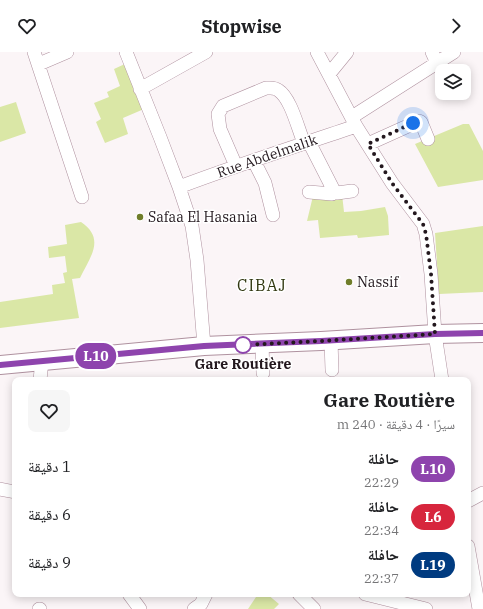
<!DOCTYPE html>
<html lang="ar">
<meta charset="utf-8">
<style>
:root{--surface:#fff;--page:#f6f6f6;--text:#202124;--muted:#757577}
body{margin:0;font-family:"IBM Plex Serif","Noto Naskh Arabic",serif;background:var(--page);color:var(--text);direction:rtl;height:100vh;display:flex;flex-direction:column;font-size:15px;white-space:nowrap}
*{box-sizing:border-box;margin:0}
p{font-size:13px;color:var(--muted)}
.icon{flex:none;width:22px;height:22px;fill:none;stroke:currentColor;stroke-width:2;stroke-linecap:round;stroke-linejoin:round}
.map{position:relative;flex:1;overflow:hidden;direction:ltr}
.details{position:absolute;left:12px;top:325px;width:459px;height:220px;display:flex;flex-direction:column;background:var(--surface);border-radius:8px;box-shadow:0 2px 10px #0003;direction:rtl}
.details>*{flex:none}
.badge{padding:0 8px;border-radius:13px;font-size:14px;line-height:26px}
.buttons{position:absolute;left:435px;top:12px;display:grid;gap:8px}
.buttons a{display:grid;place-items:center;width:36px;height:36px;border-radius:8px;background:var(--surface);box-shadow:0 2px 10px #0003;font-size:20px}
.you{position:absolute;width:20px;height:20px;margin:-10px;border:3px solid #fff;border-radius:50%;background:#1a73e8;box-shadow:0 0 0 6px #1a73e833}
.map>.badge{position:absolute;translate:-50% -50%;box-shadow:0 0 0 2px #fff}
.round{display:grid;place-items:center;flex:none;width:42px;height:42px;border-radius:8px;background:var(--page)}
.head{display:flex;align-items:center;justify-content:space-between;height:68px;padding:0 16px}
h1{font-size:19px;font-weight:700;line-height:30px}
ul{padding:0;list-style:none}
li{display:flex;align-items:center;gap:12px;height:48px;padding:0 16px}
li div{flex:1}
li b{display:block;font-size:15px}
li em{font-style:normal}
li .badge{min-width:44px;font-weight:700;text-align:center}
header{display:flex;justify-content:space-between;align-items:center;height:52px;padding:0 16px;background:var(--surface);font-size:18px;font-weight:700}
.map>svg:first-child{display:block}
</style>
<header><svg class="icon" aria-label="forward" viewBox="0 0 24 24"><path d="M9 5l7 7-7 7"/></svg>Stopwise<svg class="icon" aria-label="heart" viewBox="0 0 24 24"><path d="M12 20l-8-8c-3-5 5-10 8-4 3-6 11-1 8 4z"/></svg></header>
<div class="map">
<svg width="483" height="557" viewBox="0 0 483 557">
<rect width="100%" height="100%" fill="#fbf5f7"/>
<path fill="#dae7a6" d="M 127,11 L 144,57 L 123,66 L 128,82 L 105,91 L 96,70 L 101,67 L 94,51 L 109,45 L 107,40 L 120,34 L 114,17 Z
M 16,50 L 26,81 L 0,90 L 0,55 Z
M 463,72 L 469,72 L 483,99 L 483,128 L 438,135 L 415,92 Z
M 342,142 L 344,160 L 361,159 L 385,155 L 388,164 L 389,183 L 358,186 L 357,183 L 320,186 L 318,168 L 307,169 L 313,144 Z
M 81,170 C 106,187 90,205 80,226 L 72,227 L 79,266 L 0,276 L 0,250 L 53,242 L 52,233 L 65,231 L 63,221 L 67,220 L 65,204 L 49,206 L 48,195 L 67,192 L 65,173 Z
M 483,174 L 483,240 L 439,242 L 435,181 Z
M 258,542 L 267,542 L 279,552 L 274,557 L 248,557 Z"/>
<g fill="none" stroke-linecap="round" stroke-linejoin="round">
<g stroke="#af919f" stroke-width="14">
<path id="street" d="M 34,0 L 82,145
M 126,0 L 160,85 L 179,135 L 192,174 L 197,208 L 204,294
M 317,0 L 356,74 L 392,131 L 423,172 L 426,182 L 431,222 L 435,282 L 442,328
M 432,0 L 437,11
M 39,12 L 67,0
M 329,22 L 347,0
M 140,37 L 206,0
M 352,65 L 454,0
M 309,90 L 334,139 L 332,142 L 309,140
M 368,92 L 419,69 L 421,70 L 428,87
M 254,109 L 265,131 L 273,163
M 236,114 L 220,77 L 218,62 L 223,54 L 266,36 C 271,36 274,35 278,38 C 291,46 298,77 304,91
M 179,135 C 237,113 297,94 356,74
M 333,141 L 337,141 L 352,139
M 331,289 L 332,318
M 262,292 L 263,321
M 40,328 L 42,309
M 0,437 L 15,440
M 468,449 L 483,441
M 468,494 L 479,557
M 129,542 L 140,557
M 299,542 L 314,557
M 365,542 L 426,557
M 39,557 L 40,557
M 194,557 L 201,552 L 206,542"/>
</g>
<g stroke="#af919f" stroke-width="20">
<path id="secondary" d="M 0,313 L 204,294 L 321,289 L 435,282 L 483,281"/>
</g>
<use href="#street" stroke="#fff" stroke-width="13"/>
<use href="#secondary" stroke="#fff" stroke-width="18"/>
</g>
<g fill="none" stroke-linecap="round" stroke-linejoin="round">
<g stroke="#fff" stroke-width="9">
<path id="line" d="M 0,313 L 204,294 L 321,289 L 435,282 L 483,281"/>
</g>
<use href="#line" stroke="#8e44ad" stroke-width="6"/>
<path stroke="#23181e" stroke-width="4" stroke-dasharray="0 7.2" d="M 243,293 L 321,289 L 435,282 L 431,222 L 426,182 L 423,172 L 392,131 L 368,92 L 413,71"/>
</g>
<g fill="#707d2a" stroke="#fff" stroke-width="1.5">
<circle cx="140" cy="165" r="4"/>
<circle cx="349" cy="230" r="4"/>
</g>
<circle fill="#fff" stroke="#8e44ad" stroke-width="2" cx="243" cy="293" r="8"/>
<g text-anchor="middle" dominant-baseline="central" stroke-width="3" stroke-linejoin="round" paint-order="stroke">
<g font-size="14" fill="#23181e" stroke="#fff">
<text transform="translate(267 104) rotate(-19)">Rue Abdelmalik</text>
</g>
<g font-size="14" fill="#23181e" stroke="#fff" text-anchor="start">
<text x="148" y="165">Safaa El Hasania</text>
<text x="357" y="230">Nassif</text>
</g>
<g font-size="14" font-weight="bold" fill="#23181e" stroke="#fff">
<text x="243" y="312">Gare Routière</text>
</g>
<g font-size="16" letter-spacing="1" fill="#313710" stroke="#fff">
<text x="262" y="233">CIBAJ</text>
</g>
</g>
</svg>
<div class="buttons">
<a><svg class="icon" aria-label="layers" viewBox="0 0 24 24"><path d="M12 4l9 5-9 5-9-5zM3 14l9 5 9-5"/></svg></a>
</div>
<div class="you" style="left:413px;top:71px"></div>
<b class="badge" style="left:96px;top:304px;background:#8e44ad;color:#fff">L10</b>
<section class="details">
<div class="head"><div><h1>Gare Routière</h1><p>سيرًا · 4 دقيقة · 240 m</p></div><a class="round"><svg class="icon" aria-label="heart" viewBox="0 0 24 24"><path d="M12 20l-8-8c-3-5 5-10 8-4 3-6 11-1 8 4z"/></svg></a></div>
<ul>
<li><span class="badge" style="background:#8e44ad;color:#fff">L10</span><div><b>حافلة</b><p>22:29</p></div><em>1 دقيقة</em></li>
<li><span class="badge" style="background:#d7263d;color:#fff">L6</span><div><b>حافلة</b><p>22:34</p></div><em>6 دقيقة</em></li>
<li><span class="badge" style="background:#003b80;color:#fff">L19</span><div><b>حافلة</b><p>22:37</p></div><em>9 دقيقة</em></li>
</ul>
</section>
</div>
